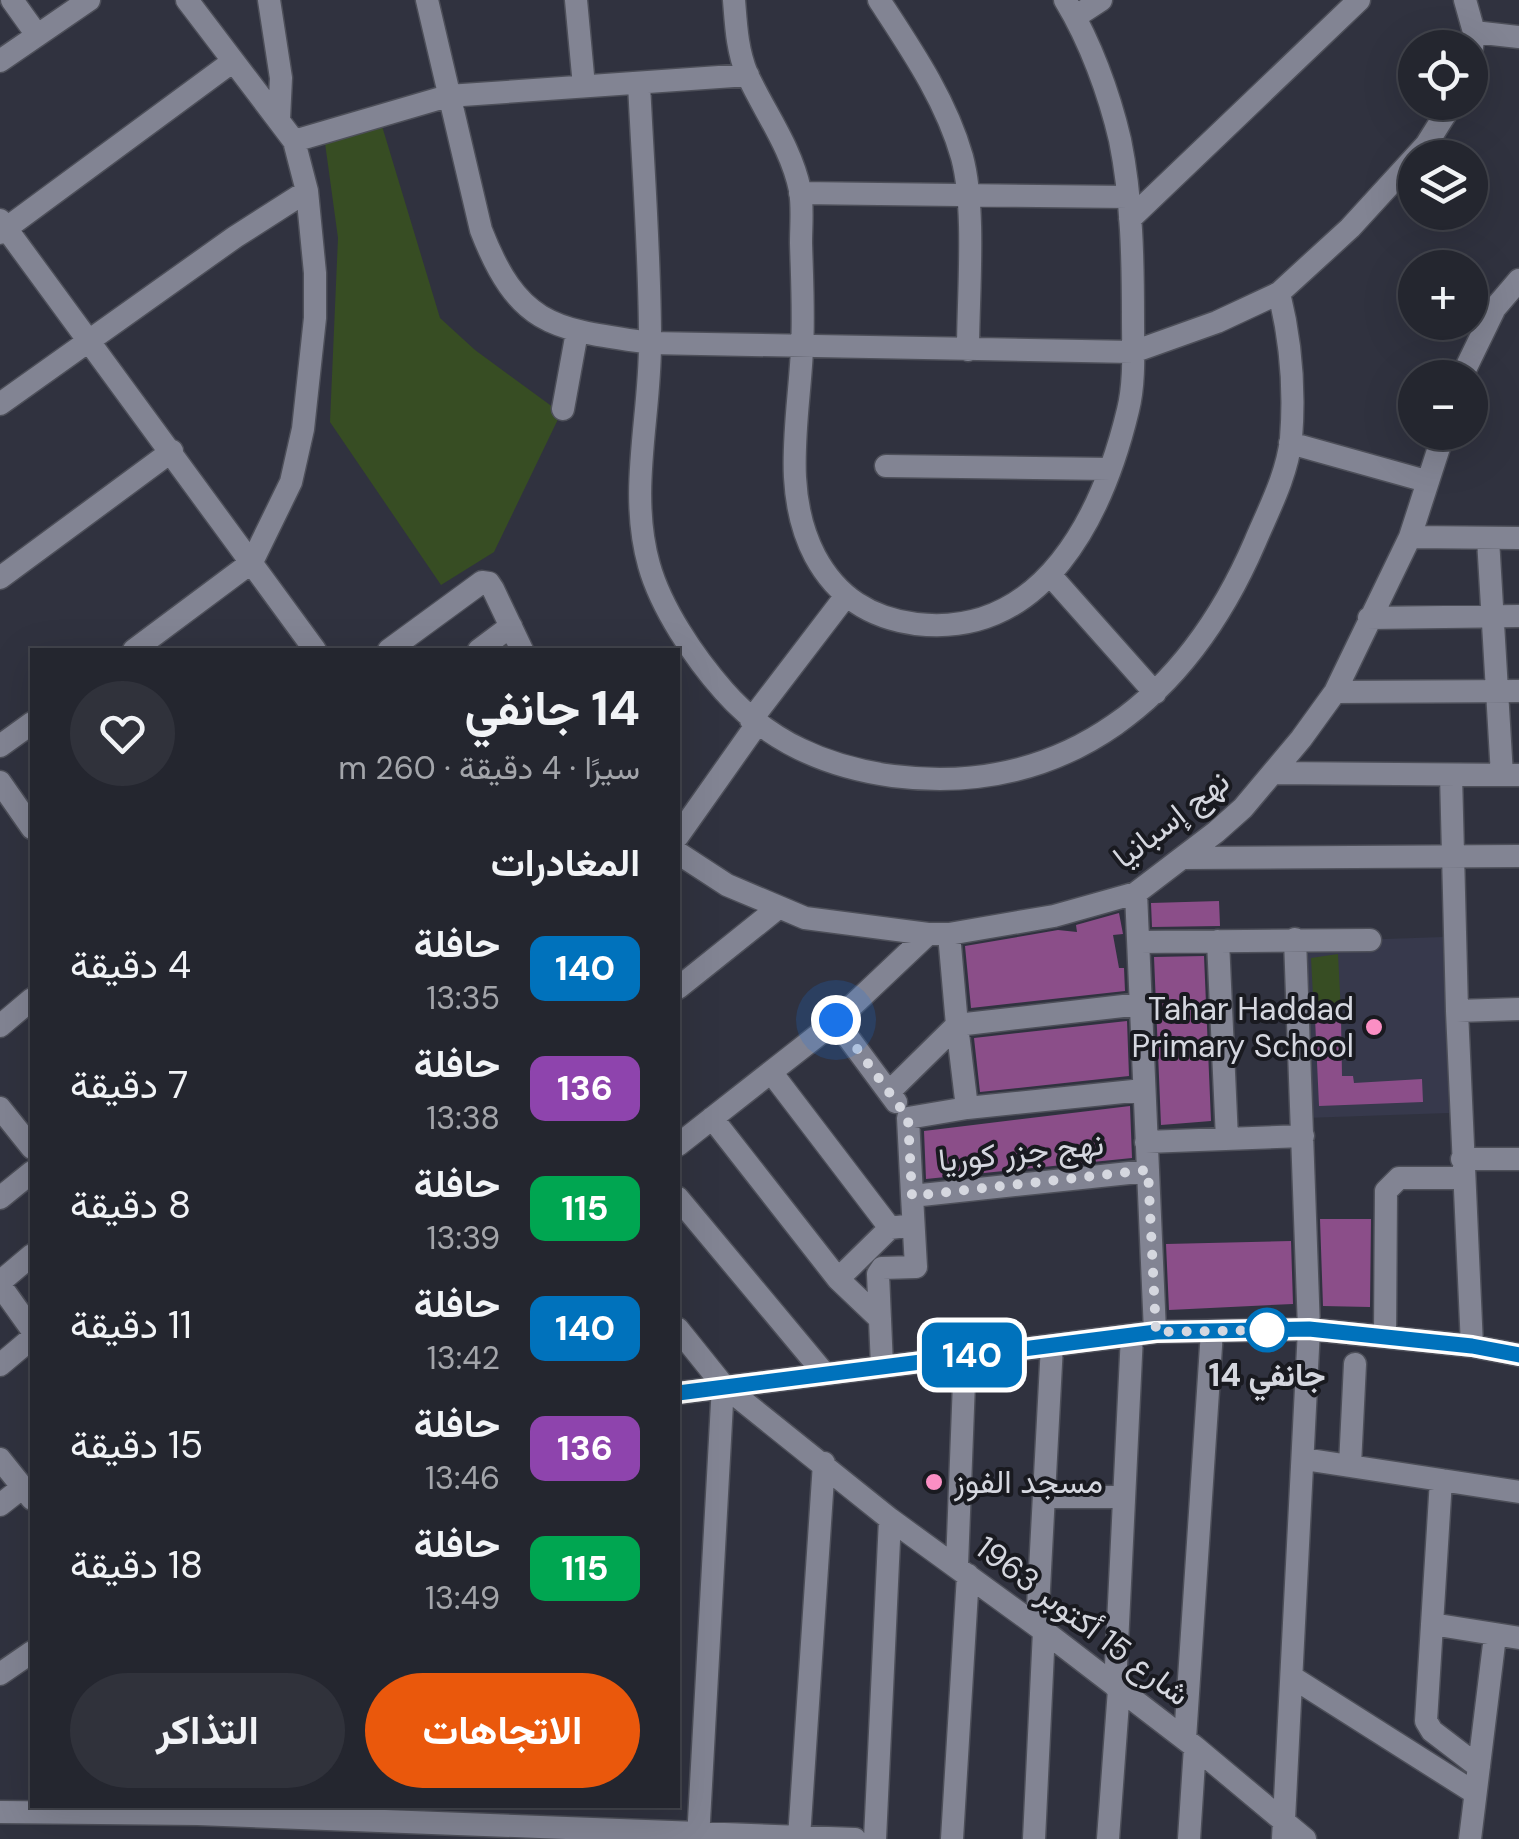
<!DOCTYPE html>
<html lang="ar">
<meta charset="utf-8">
<style>
:root{--surface:#24262f;--page:#30323b;--text:#f1f3f6;--muted:#a3a5aa;--line:#41434b;--accent:#ea580c}
body{margin:0;font-family:"DM Sans",Vazirmatn,sans-serif;background:var(--page);color:var(--text);direction:rtl;height:100vh;display:flex;flex-direction:column;font-size:38px;white-space:nowrap}
*{box-sizing:border-box;margin:0}
p{font-size:32px;color:var(--muted)}
.icon{flex:none;width:55px;height:55px;fill:none;stroke:currentColor;stroke-width:2;stroke-linecap:round;stroke-linejoin:round}
.map{position:relative;flex:1;overflow:hidden;direction:ltr}
.sheet{position:absolute;left:30px;top:648px;width:650px;height:1160px;display:flex;flex-direction:column;background:var(--surface);border-radius:0px;box-shadow:0 10px 40px #0002,0 0 0 2px var(--line);direction:rtl}
.sheet>*{flex:none}
.badge{padding:0 20px;border-radius:15px;font-size:35px;line-height:65px}
.tools{position:absolute;left:1398px;top:30px;display:grid;gap:20px}
.tools a{display:grid;place-items:center;width:90px;height:90px;border-radius:50%;background:var(--surface);box-shadow:0 10px 40px #0002,0 0 0 2px var(--line);font-size:50px}
.you{position:absolute;width:50px;height:50px;margin:-25px;border:8px solid #fff;border-radius:50%;background:#1a73e8;box-shadow:0 0 0 15px #1a73e833}
.map>.badge{position:absolute;translate:-50% -50%;box-shadow:0 0 0 5px #fff}
h2{padding:0 40px;font-size:38px;line-height:90px}
.round{display:grid;place-items:center;flex:none;width:105px;height:105px;border-radius:52px;background:var(--page)}
.head{display:flex;align-items:center;justify-content:space-between;height:170px;padding:0 40px}
h1{font-size:48px;font-weight:700;line-height:75px}
.button{display:flex;gap:20px;margin-top:auto;padding:20px 40px}
.button a{flex:1;height:115px;border-radius:60px;background:var(--accent);color:#fff;font-size:40px;font-weight:700;line-height:115px;text-align:center}
.button a+a{background:var(--page);color:var(--text)}
ul{padding:0;list-style:none}
li{display:flex;align-items:center;gap:30px;height:120px;padding:0 40px}
li div{flex:1}
li b{display:block;font-size:38px}
li em{font-style:normal}
li .badge{min-width:110px;font-weight:700;text-align:center}
.map>svg:first-child{display:block}
</style>
<div class="map">
<svg width="1519" height="1839" viewBox="0 0 1519 1839">
<rect width="100%" height="100%" fill="#30323f"/>
<path fill="#37394c" d="M 1443,937 L 1449,1113 L 1305,1118 L 1299,942 Z"/>
<path fill="#374d23" d="M 382,126 L 440,318 L 475,350 L 561,413 L 494,552 L 441,585 L 330,422 L 338,238 L 325,143 Z
M 1338,954 L 1341,1013 L 1314,1015 L 1311,958 Z"/>
<path fill="#8b4e89" d="M 1219,901 L 1220,926 L 1152,927 L 1151,903 Z
M 1119,913 L 1123,934 L 1113,935 L 1119,968 L 1124,968 L 1125,991 L 971,1008 L 965,946 L 1058,930 L 1077,932 L 1076,925 Z
M 1204,956 L 1211,1121 L 1161,1125 L 1154,957 Z
M 1315,1018 L 1341,1018 L 1342,1076 L 1353,1076 L 1354,1083 L 1422,1079 L 1423,1102 L 1319,1106 Z
M 1127,1021 L 1129,1076 L 980,1092 L 974,1038 Z
M 1130,1106 L 1132,1158 L 926,1179 L 924,1131 Z
M 1320,1219 L 1371,1219 L 1370,1307 L 1323,1306 Z
M 1291,1241 L 1293,1304 L 1169,1310 L 1166,1244 Z"/>
<g fill="none" stroke-linecap="round" stroke-linejoin="round">
<g stroke="#4d4f59" stroke-width="25">
<path id="minor" d="M 12,0 L 37,35
M 269,0 L 281,78 L 279,119
M 427,0 L 481,230 C 519,328 555,329 650,343 L 1133,352 L 1217,322 L 1279,293 L 1350,228 L 1426,145 L 1453,102
M 576,0 L 584,86
M 734,0 C 736,25 737,50 747,74 C 765,113 791,147 800,190 C 803,207 801,226 801,243 C 802,278 804,314 802,349 C 799,418 781,491 815,556 C 837,597 870,618 916,624 C 1044,639 1103,514 1128,410 C 1135,382 1133,349 1133,320 C 1133,260 1132,199 1120,140 C 1109,93 1090,41 1065,0
M 879,0 C 911,49 946,100 962,157 C 976,209 968,295 968,350
M 1465,0 L 1474,32 L 1470,62
M 1075,17 L 1101,0
M 1474,32 L 1519,37
M 0,61 L 89,0
M 639,83 C 643,169 650,254 650,340 C 651,414 628,491 649,565 C 661,608 694,657 724,691 C 769,742 826,767 893,776 C 1068,798 1189,695 1255,542 C 1269,509 1287,475 1291,439 C 1295,389 1291,341 1279,293
M 294,141 L 448,96 L 748,75
M 800,193 L 1128,197
M 1130,219 L 1359,0
M 0,220 L 315,650
M 0,233 L 232,62
M 1461,378 L 1495,308 L 1519,280
M 0,404 L 235,237 L 307,191
M 563,409 L 577,332
M 1290,443 L 1426,481
M 886,466 L 1109,469
M 1410,537 L 1519,538
M 1488,539 L 1502,775
M 1051,576 L 1155,693
M 0,578 L 172,451
M 1369,618 L 1519,616
M 134,650 L 252,562 L 291,482 L 303,429 L 315,318 L 315,273 L 307,191 L 294,141 L 187,0
M 389,650 L 482,582 L 489,583 L 493,589 L 522,650
M 479,650 L 511,626
M 1335,692 L 1519,691
M 751,720 L 845,597
M 0,746 L 32,723
M 1274,773 L 1519,775
M 1451,775 L 1457,1011 L 1472,1346
M 0,782 L 32,828
M 678,836 L 757,724
M 678,853 L 727,885 L 805,918 L 928,934 L 949,934 L 1054,916 L 1136,893 L 1216,832 L 1243,808 L 1301,739 L 1335,692 L 1410,537 L 1444,432
M 1182,858 L 1519,856
M 1136,893 L 1155,1332
M 1218,941 L 1227,1139
M 1139,942 L 1370,940
M 678,988 L 778,908
M 1457,1011 L 1519,1009
M 836,1021 L 896,1102
M 0,1026 L 32,999
M 771,1072 L 890,1228
M 889,1092 L 957,1025 L 949,934
M 0,1108 L 32,1148
M 967,1108 L 957,1025 L 1141,1004
M 712,1118 L 838,1279 L 880,1319
M 1146,1142 L 1303,1136
M 678,1145 L 836,1021 L 928,934
M 1462,1159 L 1519,1159
M 912,1196 L 908,1118 L 967,1108 L 1143,1090
M 0,1198 L 32,1172
M 678,1198 L 824,1373
M 838,1279 L 890,1228 L 906,1226
M 0,1282 L 32,1255
M 0,1285 L 32,1330
M 678,1329 L 723,1385 L 890,1519 L 1044,1631 L 1195,1747 L 1305,1839
M 1385,1335 L 1386,1191 L 1399,1178 L 1463,1178
M 0,1365 L 32,1338
M 882,1366 L 878,1274 L 882,1268 L 916,1267 L 912,1196 L 1148,1171
M 678,1393 L 1155,1332 L 1309,1329 L 1472,1346 L 1519,1355
M 0,1459 L 32,1499
M 1304,1459 L 1519,1492
M 1350,1465 L 1355,1364
M 1441,1480 L 1426,1721 L 1432,1731 L 1479,1767
M 1045,1497 L 1124,1497
M 0,1505 L 23,1487
M 957,1565 L 965,1356
M 1432,1624 L 1519,1638
M 1037,1626 L 1052,1345
M 0,1674 L 32,1652
M 1292,1677 L 1475,1793
M 1115,1686 L 1132,1335
M 1185,1739 L 1212,1331
M 0,1812 L 198,1814 L 855,1839
M 799,1838 L 824,1463
M 698,1839 L 723,1385
M 875,1839 L 890,1519
M 952,1839 L 968,1575
M 1034,1839 L 1044,1631
M 1108,1839 L 1119,1689
M 1189,1839 L 1195,1747
M 1283,1839 L 1309,1329 L 1295,939
M 1470,1839 L 1495,1636"/>
</g>
<use href="#minor" stroke="#828493" stroke-width="22"/>
</g>
<g fill="none" stroke-linecap="round" stroke-linejoin="round">
<g stroke="#fff" stroke-width="22">
<path id="line" d="M 678,1393 L 1156,1332 L 1309,1329 L 1472,1346 L 1519,1355"/>
</g>
<use href="#line" stroke="#0072bc" stroke-width="15"/>
<path stroke="#d5d7df" stroke-width="10" stroke-dasharray="0 18" d="M 836,1020 L 908,1118 L 912,1196 L 1148,1170 L 1156,1332 L 1276,1330 L 1267,1330"/>
</g>
<g fill="#fb8fc4" stroke="#191a20" stroke-width="4">
<circle cx="1374" cy="1027" r="10"/>
<circle cx="934" cy="1482" r="10"/>
</g>
<circle fill="#fff" stroke="#0072bc" stroke-width="5" cx="1267" cy="1330" r="20"/>
<g text-anchor="middle" dominant-baseline="central" stroke-width="8" stroke-linejoin="round" paint-order="stroke">
<g font-size="32" fill="#d5d7df" stroke="#191a20">
<text transform="translate(1171 819) rotate(-38)">نهج إسبانيا</text>
<text transform="translate(1021 1152) rotate(-6)">نهج جزر كوريا</text>
<text transform="translate(1083 1621) rotate(37)">شارع 15 أكتوبر 1963</text>
</g>
<g font-size="32" fill="#d5d7df" stroke="#191a20" text-anchor="end">
<text x="1354" y="1009">Tahar Haddad<tspan x="1354" dy="37">Primary School</tspan></text>
<text x="954" y="1482" text-anchor="start">مسجد الفوز</text>
</g>
<g font-size="32" font-weight="bold" fill="#d5d7df" stroke="#191a20">
<text x="1267" y="1375">14 جانفي</text>
</g>
</g>
</svg>
<div class="tools">
<a><svg class="icon" aria-label="locate" viewBox="0 0 24 24"><circle cx="12" cy="12" r="6"/><path d="M12 2v4M12 18v4M2 12h4M18 12h4"/></svg></a>
<a><svg class="icon" aria-label="layers" viewBox="0 0 24 24"><path d="M12 4l9 5-9 5-9-5zM3 14l9 5 9-5"/></svg></a>
<a>+</a>
<a>−</a>
</div>
<div class="you" style="left:836px;top:1020px"></div>
<b class="badge" style="left:972px;top:1355px;background:#0072bc;color:#fff">140</b>
<section class="sheet">
<div class="head"><div><h1>14 جانفي</h1><p>سيرًا · 4 دقيقة · 260 m</p></div><a class="round"><svg class="icon" aria-label="heart" viewBox="0 0 24 24"><path d="M12 20l-8-8c-3-5 5-10 8-4 3-6 11-1 8 4z"/></svg></a></div>
<h2>المغادرات</h2>
<ul>
<li><span class="badge" style="background:#0072bc;color:#fff">140</span><div><b>حافلة</b><p>13:35</p></div><em>4 دقيقة</em></li>
<li><span class="badge" style="background:#8e44ad;color:#fff">136</span><div><b>حافلة</b><p>13:38</p></div><em>7 دقيقة</em></li>
<li><span class="badge" style="background:#00a651;color:#fff">115</span><div><b>حافلة</b><p>13:39</p></div><em>8 دقيقة</em></li>
<li><span class="badge" style="background:#0072bc;color:#fff">140</span><div><b>حافلة</b><p>13:42</p></div><em>11 دقيقة</em></li>
<li><span class="badge" style="background:#8e44ad;color:#fff">136</span><div><b>حافلة</b><p>13:46</p></div><em>15 دقيقة</em></li>
<li><span class="badge" style="background:#00a651;color:#fff">115</span><div><b>حافلة</b><p>13:49</p></div><em>18 دقيقة</em></li>
</ul>
<div class="button"><a>الاتجاهات</a><a>التذاكر</a></div>
</section>
</div>
